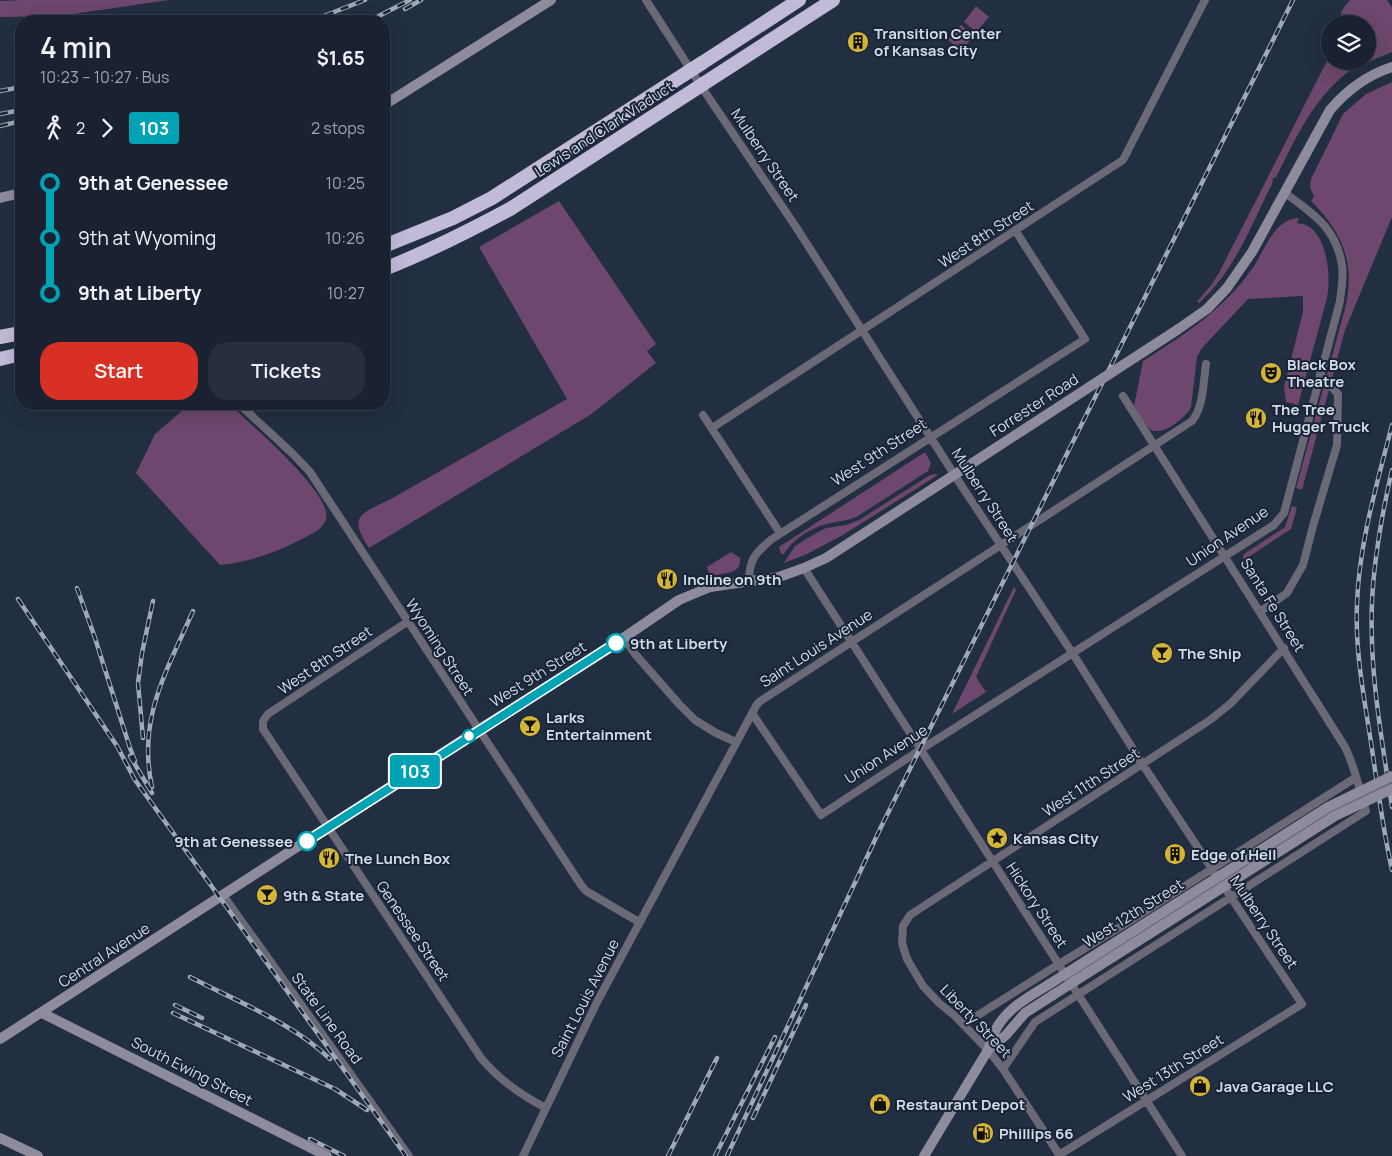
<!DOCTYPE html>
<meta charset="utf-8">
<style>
:root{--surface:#1a2232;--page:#272f3e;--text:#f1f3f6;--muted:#9fa4ac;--line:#383f4d;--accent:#d93025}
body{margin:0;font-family:Manrope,sans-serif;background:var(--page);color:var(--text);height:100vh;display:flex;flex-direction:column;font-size:19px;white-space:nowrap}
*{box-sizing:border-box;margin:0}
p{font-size:16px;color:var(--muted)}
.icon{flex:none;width:28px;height:28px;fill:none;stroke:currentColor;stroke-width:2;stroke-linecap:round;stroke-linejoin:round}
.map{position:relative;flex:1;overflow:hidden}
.sheet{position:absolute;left:15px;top:15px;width:375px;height:395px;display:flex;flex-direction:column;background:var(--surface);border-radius:20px;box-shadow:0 5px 20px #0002,0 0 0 1px var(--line)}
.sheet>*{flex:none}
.badge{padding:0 10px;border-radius:4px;font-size:18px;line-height:32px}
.controls{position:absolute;left:1321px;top:15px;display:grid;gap:10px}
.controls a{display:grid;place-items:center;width:55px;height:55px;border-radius:50%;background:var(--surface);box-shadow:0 5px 20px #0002,0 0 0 1px var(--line);font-size:25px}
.map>.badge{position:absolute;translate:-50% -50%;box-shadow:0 0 0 2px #fff}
.legs{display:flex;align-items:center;gap:8px;height:55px;padding:0 25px;font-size:16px}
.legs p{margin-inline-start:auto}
.headline{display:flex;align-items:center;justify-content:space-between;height:85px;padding:0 25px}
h1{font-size:28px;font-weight:600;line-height:38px}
.action{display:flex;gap:10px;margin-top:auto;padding:10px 25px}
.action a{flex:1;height:58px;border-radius:20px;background:var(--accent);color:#fff;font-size:20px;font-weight:600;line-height:58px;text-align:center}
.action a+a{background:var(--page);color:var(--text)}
ul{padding:0 25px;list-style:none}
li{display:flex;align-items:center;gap:18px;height:55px;font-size:19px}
li i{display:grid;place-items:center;width:8px;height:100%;margin:0 6px;background:currentColor}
li i::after{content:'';width:12px;height:12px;margin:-6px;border:4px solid;border-radius:50%;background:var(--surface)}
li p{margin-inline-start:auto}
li:first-child i{background:linear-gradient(#0000 50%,currentColor 0)}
li:last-child i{background:linear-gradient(currentColor 50%,#0000 0)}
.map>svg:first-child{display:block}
</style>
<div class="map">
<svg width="1392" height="1156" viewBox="0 0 1392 1156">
<rect width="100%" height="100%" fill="#222e42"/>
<path fill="#6d476d" d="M 22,0 L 169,0 L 59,16 L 0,17 L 0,1 Z
M 1350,0 L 1387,0 L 1392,7 L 1392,52 L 1349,70 L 1348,72 C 1313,99 1296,138 1276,177 L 1273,178 L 1272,184 C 1250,227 1236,269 1199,303 L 1197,302 L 1212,284 L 1220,271 L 1330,55 L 1330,61 L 1368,61 L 1368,24 L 1341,24 C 1339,13 1343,8 1350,0 Z
M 976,6 L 989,17 L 976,32 L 964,22 Z
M 961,25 L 974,36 L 961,51 L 948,40 Z
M 1392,82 L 1392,217 L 1345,330 L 1302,490 L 1296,488 L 1346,305 C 1355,261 1342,232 1311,201 L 1314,197 L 1310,187 L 1311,179 L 1343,114 L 1366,94 Z
M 559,201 L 656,344 L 647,351 L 656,363 L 590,415 L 369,548 C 348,516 360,514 389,500 L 567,399 L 479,247 Z
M 1299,218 L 1297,223 C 1300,224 1305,224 1308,226 C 1328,238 1331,278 1327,298 L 1298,405 L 1286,402 L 1284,387 L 1303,312 L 1303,296 L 1248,299 L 1202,348 L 1197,357 L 1191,407 C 1187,417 1161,438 1150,429 C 1143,424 1139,413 1134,406 L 1143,361 C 1184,335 1223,310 1252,269 C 1265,251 1273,219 1299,218 Z
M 190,404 L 230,404 C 248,423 333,493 326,519 C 323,530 309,535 300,540 C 275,553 249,562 220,565 L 136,473 L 155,434 Z
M 925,452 L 931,463 L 928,471 L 858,516 C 848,521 837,521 827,524 C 811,528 792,540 784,554 L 781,554 L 779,547 Z
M 935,474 L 938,475 L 843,535 L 807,554 L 784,563 L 795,546 L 816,533 L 826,528 L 846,525 L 859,520 L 930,475 Z
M 1292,506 L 1297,508 L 1291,529 L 1244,560 L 1243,556 L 1244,554 L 1285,527 Z
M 731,552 L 740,558 C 741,571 732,572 721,574 C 717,575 714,576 710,575 L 707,567 Z
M 1014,587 L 1016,590 L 976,677 L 986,692 L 952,714 Z"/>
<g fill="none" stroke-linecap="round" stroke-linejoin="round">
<path stroke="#6b6975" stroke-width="8" d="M 646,0 L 705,92 L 796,227 L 961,485 L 1073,654 L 1143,765 L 1302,1004 L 1059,1155
M 239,404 L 293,454 L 310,472 L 581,885 L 586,891 L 639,922
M 703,415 L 780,533
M 712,428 L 1123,160 L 1205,0
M 804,568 L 1182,1156
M 749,581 C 749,560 755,553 772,539 L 1085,339 L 1015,230
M 1261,611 L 1287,593 L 1303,565 L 1313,526 L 1337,445 L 1338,394 L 1320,374
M 407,622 L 268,714 L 263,721 L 263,729 L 481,1058 C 499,1080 521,1095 546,1108
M 624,638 L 635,654 L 679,704 L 695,720 L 716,733 L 736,742
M 752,713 L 821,815 L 920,750 L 1274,525 L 1284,513 L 1340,301 C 1341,290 1344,277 1342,266 C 1337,229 1313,213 1285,193
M 223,895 L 409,1156
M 1068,979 L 1211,888
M 964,1024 L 1059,964 L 1130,921 L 1355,778
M 1003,1069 L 1035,1022 L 1366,811 C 1359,789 1355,767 1345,747 L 1123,396
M 523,1156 L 597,1002 L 756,706 L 759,702 L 1192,421 C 1204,406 1203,383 1206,364
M 1060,1156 L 1003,1069 L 988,1050 L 954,1015 L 939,1003 L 923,986 L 907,959 L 902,943 L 903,926 L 910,915 L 1210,720 L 1230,704 L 1284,648"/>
<path stroke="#8e8b9d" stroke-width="10" d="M 384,105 L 551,0
M 0,198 L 21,193
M 1177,330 L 1207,309 L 1227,288 L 1252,252 L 1330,110 C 1347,90 1367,75 1392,67
M 42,1013 L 327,1156
M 0,1039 L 478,730 L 616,643 L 679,600 L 710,587 L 779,577 L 804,568 L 826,558 L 934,488
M 989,1049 L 1006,1035 L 1025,1013 L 1053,995
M 0,1138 L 38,1156
M 924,1156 L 988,1050 C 990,1044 992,1037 995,1031 C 1005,1010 1028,997 1048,985"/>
<path stroke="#c1bbd8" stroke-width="14" d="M 702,63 L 799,0
M 0,337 L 21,333
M 0,359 L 21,354"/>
<g stroke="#9fa8b7" stroke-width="4.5">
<path id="rail" d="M 405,9 L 421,0
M 311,21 L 365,0
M 369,21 L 410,0
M 0,91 L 21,87
M 0,114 L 21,110
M 0,126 L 21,121
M 1392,425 C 1377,484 1359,543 1357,604 C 1355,648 1363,692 1370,736 C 1377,781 1382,826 1392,870
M 1392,470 C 1382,514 1374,557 1372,602 C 1369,671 1382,740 1392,807
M 77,588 L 94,635 L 130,748 L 135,761
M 18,599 L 117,746 L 135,780 L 406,1156
M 143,738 L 138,683 L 142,653 L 153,601
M 130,756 L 152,793
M 152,787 C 137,718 167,671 193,611
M 190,977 C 236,1001 293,1023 330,1059
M 175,1005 L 202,1018
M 173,1013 L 335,1089 L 367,1110
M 753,1118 L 806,1005
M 310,1139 L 344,1156
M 668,1156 L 717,1058
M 715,1156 L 775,1037
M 727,1156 L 881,827 L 1293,0"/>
</g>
<use href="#rail" stroke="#192438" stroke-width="2.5" stroke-dasharray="8" stroke-linecap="butt"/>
<path stroke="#6b6975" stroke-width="8" d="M 1211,888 L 1332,811 L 1392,783"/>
<path stroke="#8e8b9d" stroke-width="10" d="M 934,488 L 1177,330
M 1048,985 L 1328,807 L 1392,776
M 1053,995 L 1335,816 L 1392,789"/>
<path stroke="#c1bbd8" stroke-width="14" d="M 384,246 L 453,218 L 492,198 L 702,63
M 384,269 C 428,252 469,231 510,209 L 833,0"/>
</g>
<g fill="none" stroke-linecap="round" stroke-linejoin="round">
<g stroke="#fff" stroke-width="11">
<path id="line-1" d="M 307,841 L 616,643"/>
</g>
<use href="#line-1" stroke="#00a3b4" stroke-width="8"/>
</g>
<defs>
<g id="building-disc" transform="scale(1.125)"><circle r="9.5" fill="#d3b635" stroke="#192438"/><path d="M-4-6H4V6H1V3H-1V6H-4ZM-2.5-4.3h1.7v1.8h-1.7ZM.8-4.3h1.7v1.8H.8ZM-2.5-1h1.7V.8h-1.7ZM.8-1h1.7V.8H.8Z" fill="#111"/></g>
<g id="theatre-disc" transform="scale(1.125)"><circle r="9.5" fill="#d3b635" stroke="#192438"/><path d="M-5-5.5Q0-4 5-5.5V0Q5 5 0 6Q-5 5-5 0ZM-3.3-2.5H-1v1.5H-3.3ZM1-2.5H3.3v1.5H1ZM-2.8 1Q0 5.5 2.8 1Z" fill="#111"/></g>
<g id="restaurant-disc" transform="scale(1.125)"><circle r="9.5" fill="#d3b635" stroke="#192438"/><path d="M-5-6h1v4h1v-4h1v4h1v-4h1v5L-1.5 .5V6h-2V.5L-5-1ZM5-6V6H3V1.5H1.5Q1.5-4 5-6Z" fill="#111"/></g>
<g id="bar-disc" transform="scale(1.125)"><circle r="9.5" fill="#d3b635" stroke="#192438"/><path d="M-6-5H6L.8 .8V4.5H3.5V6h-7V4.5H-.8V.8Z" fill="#111"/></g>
<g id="sight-disc" transform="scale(1.125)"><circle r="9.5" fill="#d3b635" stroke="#192438"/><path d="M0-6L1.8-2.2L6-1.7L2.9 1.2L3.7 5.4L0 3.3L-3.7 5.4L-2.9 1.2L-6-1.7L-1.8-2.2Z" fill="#111"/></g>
<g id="shop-disc" transform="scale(1.125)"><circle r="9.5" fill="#d3b635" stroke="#192438"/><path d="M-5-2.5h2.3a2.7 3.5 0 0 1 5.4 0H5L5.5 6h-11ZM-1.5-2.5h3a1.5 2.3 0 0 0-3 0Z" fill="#111"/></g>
<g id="fuel-disc" transform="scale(1.125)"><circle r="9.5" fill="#d3b635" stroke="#192438"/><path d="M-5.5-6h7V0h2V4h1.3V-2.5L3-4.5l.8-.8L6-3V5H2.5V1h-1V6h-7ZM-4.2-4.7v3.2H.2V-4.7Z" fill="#111"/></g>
</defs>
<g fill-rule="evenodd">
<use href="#building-disc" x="858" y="42"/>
<use href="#theatre-disc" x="1271" y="373"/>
<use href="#restaurant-disc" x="1256" y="418"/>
<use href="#restaurant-disc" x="667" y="579"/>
<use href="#bar-disc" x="1162" y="653"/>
<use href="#bar-disc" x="530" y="726"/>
<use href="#sight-disc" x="997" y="838"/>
<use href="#building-disc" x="1175" y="854"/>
<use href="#restaurant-disc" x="329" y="858"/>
<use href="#bar-disc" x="267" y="895"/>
<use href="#shop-disc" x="1200" y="1086"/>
<use href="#shop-disc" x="880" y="1104"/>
<use href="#fuel-disc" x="983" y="1133"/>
</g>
<g fill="#fff" stroke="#00a3b4" stroke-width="2.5">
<circle cx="616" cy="643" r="9"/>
<circle cx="469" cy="736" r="6"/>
<circle cx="307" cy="841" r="9"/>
</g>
<g text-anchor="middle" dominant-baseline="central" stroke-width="4" stroke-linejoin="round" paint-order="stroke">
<g font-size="15" font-weight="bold" fill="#d4dce9" stroke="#192438" text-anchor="start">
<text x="874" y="33">Transition Center<tspan x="874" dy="17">of Kansas City</tspan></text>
<text x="1287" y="364">Black Box<tspan x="1287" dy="17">Theatre</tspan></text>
<text x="1272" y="409">The Tree<tspan x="1272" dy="17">Hugger Truck</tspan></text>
<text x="683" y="579">Incline on 9th</text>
<text x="1178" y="653">The Ship</text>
<text x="546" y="717">Larks<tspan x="546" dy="17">Entertainment</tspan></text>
<text x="1013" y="838">Kansas City</text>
<text x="1191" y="854">Edge of Hell</text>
<text x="345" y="858">The Lunch Box</text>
<text x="283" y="895">9th &amp; State</text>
<text x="1216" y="1086">Java Garage LLC</text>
<text x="896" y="1104">Restaurant Depot</text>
<text x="999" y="1133">Phillips 66</text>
</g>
<g font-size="15" fill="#d4dce9" stroke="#192438">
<text transform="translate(604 129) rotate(-33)">Lewis and Clark Viaduct</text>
<text transform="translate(765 155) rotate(56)">Mulberry Street</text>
<text transform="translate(986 234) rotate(-33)">West 8th Street</text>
<text transform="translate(1034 405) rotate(-33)">Forrester Road</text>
<text transform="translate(879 452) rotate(-33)">West 9th Street</text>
<text transform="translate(985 495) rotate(57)">Mulberry Street</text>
<text transform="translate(1227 536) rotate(-34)">Union Avenue</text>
<text transform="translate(1273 605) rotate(58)">Santa Fe Street</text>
<text transform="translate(440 647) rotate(57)">Wyoming Street</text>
<text transform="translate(816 648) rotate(-33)">Saint Louis Avenue</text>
<text transform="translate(325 660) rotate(-34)">West 8th Street</text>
<text transform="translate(538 674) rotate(-32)">West 9th Street</text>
<text transform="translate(886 754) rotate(-33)">Union Avenue</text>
<text transform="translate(1091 782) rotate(-33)">West 11th Street</text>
<text transform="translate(1037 905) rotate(57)">Hickory Street</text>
<text transform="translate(1133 913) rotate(-32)">West 12th Street</text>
<text transform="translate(1264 922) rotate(56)">Mulberry Street</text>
<text transform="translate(413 931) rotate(56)">Genessee Street</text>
<text transform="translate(104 955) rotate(-33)">Central Avenue</text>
<text transform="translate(585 998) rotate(-63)">Saint Louis Avenue</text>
<text transform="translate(327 1018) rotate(54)">State Line Road</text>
<text transform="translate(976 1021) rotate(46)">Liberty Street</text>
<text transform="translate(1173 1068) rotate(-32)">West 13th Street</text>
<text transform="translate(192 1071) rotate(27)">South Ewing Street</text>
</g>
<g font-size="15" font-weight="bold" fill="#d4dce9" stroke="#192438" text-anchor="start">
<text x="630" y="643">9th at Liberty</text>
<text x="293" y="841" text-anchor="end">9th at Genessee</text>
</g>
</g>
</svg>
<div class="controls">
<a><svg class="icon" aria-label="layers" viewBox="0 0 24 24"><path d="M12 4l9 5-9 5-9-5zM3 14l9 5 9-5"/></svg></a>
</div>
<b class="badge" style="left:415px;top:771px;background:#00a3b4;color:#fff">103</b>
<section class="sheet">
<div class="headline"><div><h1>4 min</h1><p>10:23 – 10:27 · Bus</p></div><b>$1.65</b></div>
<div class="legs"><svg class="icon" aria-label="walk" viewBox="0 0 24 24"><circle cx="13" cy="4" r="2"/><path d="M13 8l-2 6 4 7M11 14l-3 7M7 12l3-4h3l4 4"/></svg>2<svg class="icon" aria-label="forward" viewBox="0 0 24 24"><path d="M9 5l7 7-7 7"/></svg><b class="badge" style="background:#00a3b4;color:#fff">103</b><p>2 stops</p></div>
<ul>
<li><i style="color:#00a3b4"></i><b>9th at Genessee</b><p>10:25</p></li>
<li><i style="color:#00a3b4"></i><span>9th at Wyoming</span><p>10:26</p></li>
<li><i style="color:#00a3b4"></i><b>9th at Liberty</b><p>10:27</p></li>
</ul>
<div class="action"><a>Start</a><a>Tickets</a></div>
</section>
</div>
